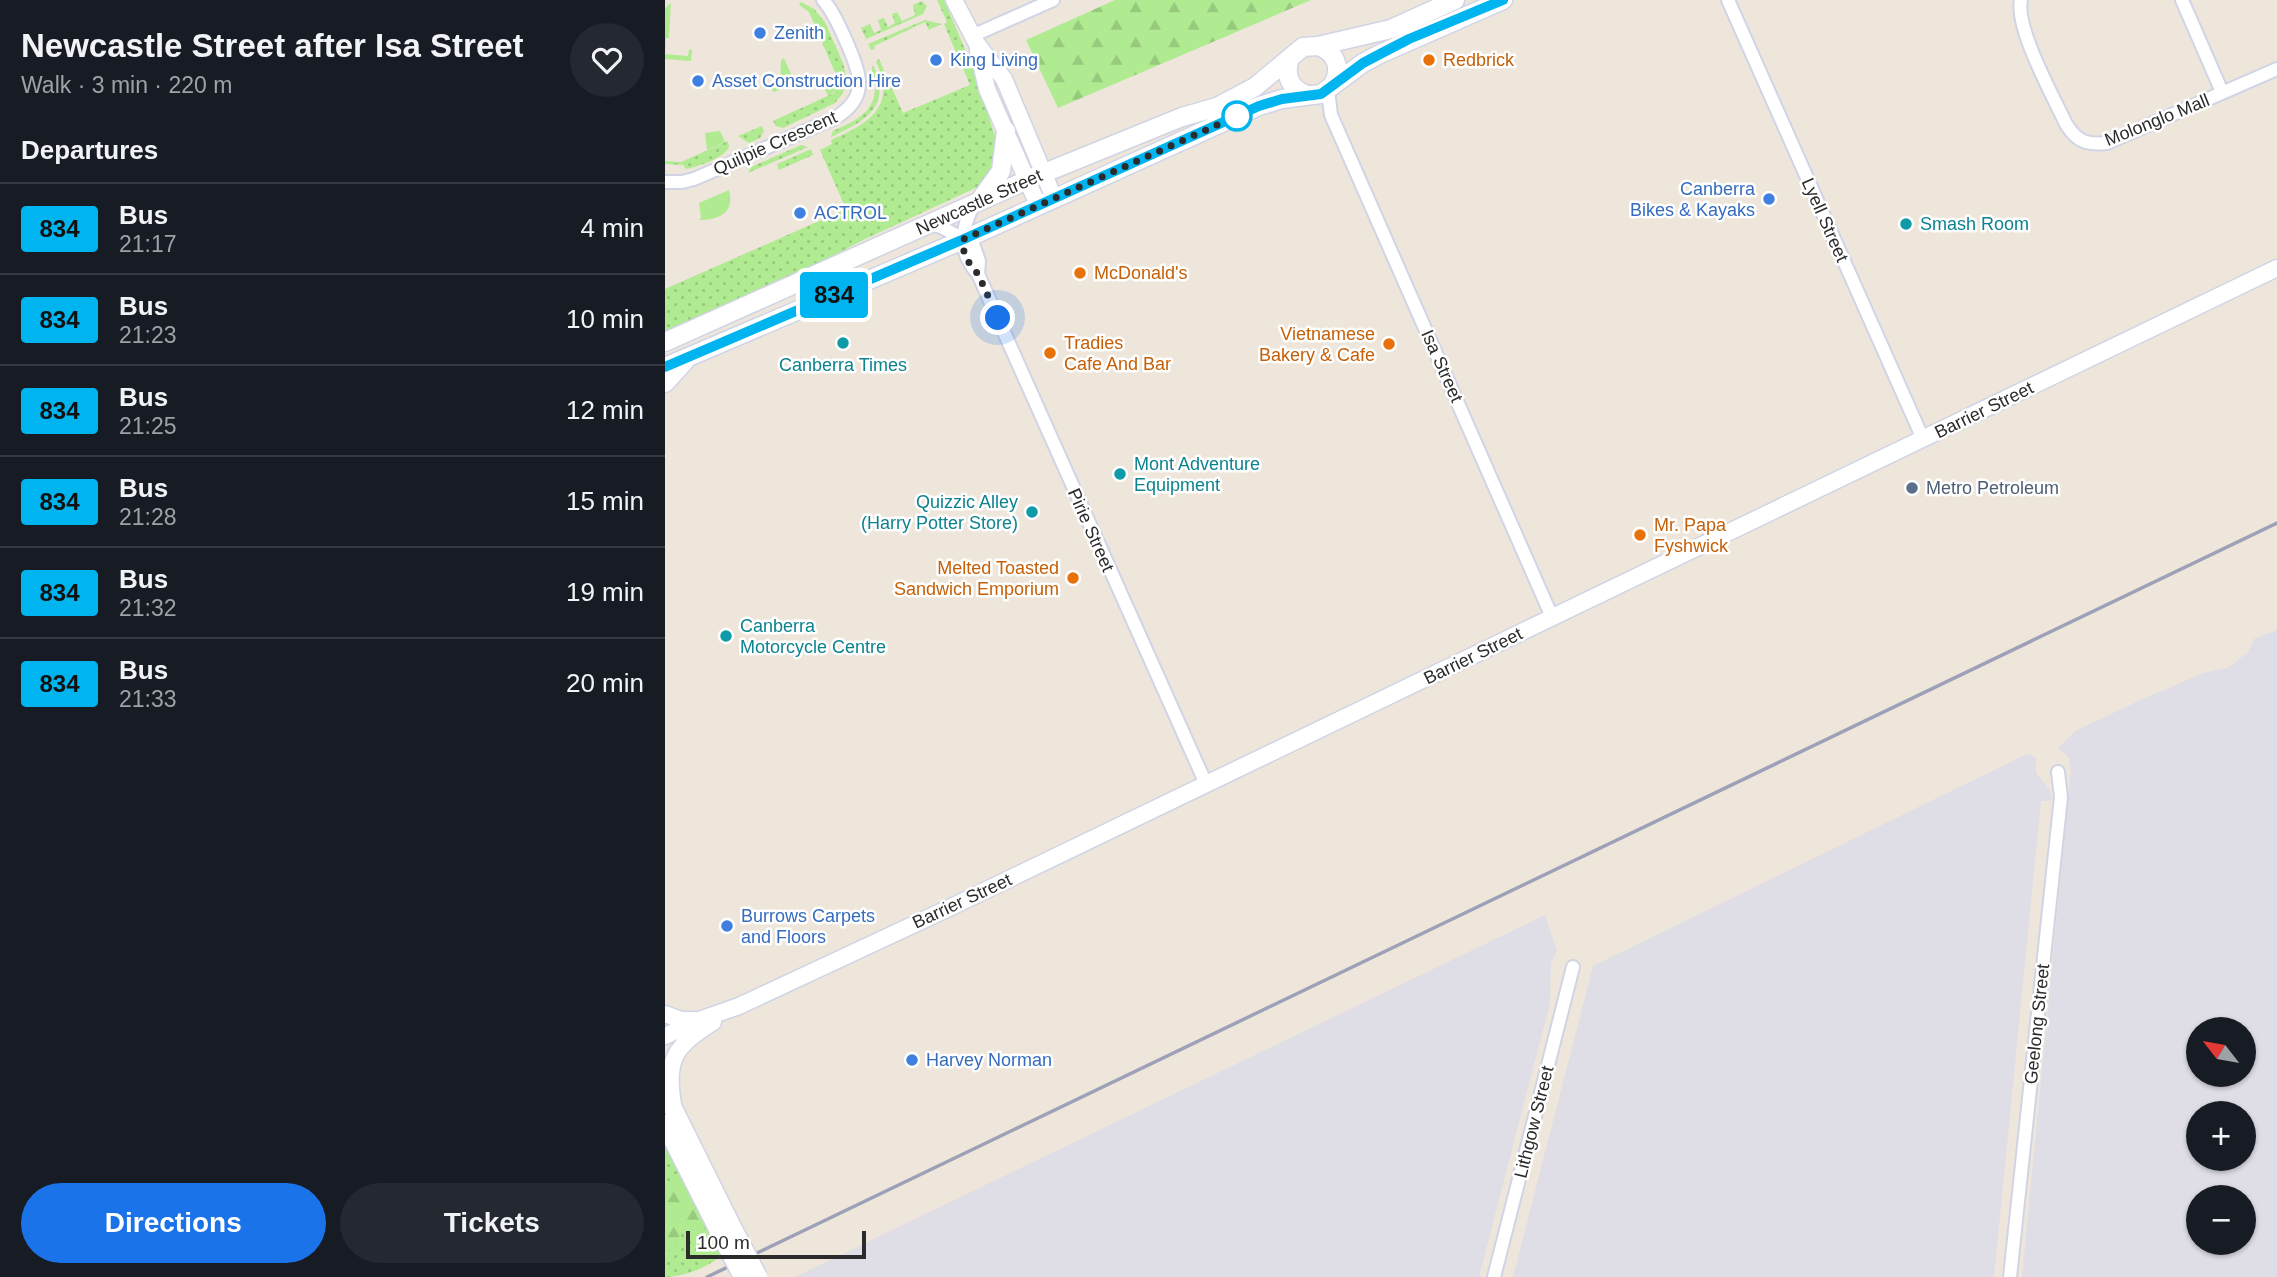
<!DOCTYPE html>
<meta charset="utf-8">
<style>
:root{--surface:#171b24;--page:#242831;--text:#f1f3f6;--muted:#9ea1a6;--line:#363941;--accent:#1a73e8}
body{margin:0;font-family:Helvetica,sans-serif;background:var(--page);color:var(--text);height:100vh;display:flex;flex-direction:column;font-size:26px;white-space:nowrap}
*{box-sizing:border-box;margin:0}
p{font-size:23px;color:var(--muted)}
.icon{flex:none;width:38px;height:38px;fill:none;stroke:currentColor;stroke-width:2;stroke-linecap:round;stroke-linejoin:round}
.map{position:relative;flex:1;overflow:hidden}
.side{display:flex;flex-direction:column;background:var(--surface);width:665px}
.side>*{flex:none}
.badge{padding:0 14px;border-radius:5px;font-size:24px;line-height:46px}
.needle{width:46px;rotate:301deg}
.fabs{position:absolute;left:1521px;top:1017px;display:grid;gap:14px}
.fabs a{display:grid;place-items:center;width:70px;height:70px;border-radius:50%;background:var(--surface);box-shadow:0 2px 5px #0004;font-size:35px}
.scale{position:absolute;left:21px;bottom:18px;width:180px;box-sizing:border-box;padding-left:7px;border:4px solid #2b2b2b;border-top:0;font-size:19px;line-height:24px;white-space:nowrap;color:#2b2b2b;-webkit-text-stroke:5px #fff;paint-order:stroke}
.you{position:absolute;width:35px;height:35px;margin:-18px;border:5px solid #fff;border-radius:50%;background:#1a73e8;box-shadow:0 0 0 10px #1a73e833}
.map>.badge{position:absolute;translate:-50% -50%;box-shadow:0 0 0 4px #fff}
h2{padding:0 21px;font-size:26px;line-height:63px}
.round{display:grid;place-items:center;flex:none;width:74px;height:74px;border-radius:37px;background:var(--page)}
.overview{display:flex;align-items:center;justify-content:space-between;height:119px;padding:0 21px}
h1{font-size:33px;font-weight:700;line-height:52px}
.primary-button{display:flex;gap:14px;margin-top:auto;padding:14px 21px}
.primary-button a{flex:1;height:80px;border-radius:42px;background:var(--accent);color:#fff;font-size:28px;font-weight:700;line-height:80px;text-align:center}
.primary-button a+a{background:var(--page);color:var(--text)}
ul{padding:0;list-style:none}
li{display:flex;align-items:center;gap:21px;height:91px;padding:0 21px;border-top:2px solid var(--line)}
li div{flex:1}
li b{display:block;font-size:26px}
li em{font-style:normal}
li .badge{min-width:77px;font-weight:700;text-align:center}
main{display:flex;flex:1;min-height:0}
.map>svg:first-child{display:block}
</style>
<main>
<section class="side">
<div class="overview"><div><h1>Newcastle Street after Isa Street</h1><p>Walk · 3 min · 220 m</p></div><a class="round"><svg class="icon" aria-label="heart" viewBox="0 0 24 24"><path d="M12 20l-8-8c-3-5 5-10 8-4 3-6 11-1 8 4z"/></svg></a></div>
<h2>Departures</h2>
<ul>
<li><span class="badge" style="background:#00b5ef;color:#111">834</span><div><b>Bus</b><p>21:17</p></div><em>4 min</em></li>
<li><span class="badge" style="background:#00b5ef;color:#111">834</span><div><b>Bus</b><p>21:23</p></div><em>10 min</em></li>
<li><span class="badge" style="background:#00b5ef;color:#111">834</span><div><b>Bus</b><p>21:25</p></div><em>12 min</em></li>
<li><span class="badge" style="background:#00b5ef;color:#111">834</span><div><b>Bus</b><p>21:28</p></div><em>15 min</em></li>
<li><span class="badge" style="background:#00b5ef;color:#111">834</span><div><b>Bus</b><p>21:32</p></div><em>19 min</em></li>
<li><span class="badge" style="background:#00b5ef;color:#111">834</span><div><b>Bus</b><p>21:33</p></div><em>20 min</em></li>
</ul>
<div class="primary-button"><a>Directions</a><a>Tickets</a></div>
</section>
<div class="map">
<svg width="1612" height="1277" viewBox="0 0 1612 1277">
<defs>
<pattern id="grass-dots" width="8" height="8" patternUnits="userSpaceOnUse" patternTransform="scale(1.75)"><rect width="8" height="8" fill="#b0eb92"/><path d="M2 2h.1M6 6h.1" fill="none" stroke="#98ca7e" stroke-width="1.8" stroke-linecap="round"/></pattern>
<pattern id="forest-firs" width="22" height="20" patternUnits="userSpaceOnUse" patternTransform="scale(1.75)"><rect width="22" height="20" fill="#b0eb92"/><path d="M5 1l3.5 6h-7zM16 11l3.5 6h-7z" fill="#98ca7e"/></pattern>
</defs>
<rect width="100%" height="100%" fill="#eee6db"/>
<path fill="#dfdde6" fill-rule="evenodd" d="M 1612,630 L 1612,1277 L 1357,1277 L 1406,770 L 1404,758 L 1393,748 L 1410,731 L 1497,690 L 1498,691 L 1537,673 L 1563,668 L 1583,652 L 1589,639 ZM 1578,1029 L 1578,1074 L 1533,1074 L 1533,1029 ZM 1578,1113 L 1578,1158 L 1533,1158 L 1533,1113 ZM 1578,1197 L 1578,1242 L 1533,1242 L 1533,1197 Z
M 1362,754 L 1371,758 L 1371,773 L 1384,789 L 1387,798 L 1386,801 L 1376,801 L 1329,1277 L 848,1277 L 928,966 Z
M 880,915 L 892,951 L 886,963 L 885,1003 L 814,1277 L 130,1277 Z"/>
<path fill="url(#grass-dots)" d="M 272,0 L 279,0 L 308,68 L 331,139 L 333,161 L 317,185 L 196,241 L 142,270 L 0,334 L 0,289 L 181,209 L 155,150 L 167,144 L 166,140 C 202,124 233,107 211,62 L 214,59 L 238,113 L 305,85 L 279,24 L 282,22 Z
M 257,1 L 262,6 L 258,14 L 201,39 L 196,28 L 205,24 L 209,33 L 216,30 L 213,20 L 219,18 L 223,27 L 230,23 L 227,14 L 232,12 L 237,21 L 250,15 L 248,5 Z
M 136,2 L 149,9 L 160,22 L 178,63 L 182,79 L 178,93 L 170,103 L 118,128 L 111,126 L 108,121 L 169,93 L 175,84 L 144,12 L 134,5 Z
M 260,20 L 277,24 L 264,30 L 260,22 L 209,46 L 210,49 L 206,50 L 203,44 Z
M 208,65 C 228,107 199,122 166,137 L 168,131 C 188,122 210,113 210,88 C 210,79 205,73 208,65 Z
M 97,126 L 99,131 L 95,138 L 84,143 L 73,136 Z
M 63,141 L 64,147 C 58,159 34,166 21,169 L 18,165 L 0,164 L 0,161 L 16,162 Z
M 136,145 L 143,147 L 83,173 L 86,167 Z
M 146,149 L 148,155 L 114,170 L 112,164 Z
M 0,1140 L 56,1255 C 45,1267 18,1277 0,1277 Z"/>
<path fill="url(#forest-firs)" d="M 450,0 L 646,0 L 393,108 L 361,40 Z
M 0,1183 L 13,1183 L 21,1187 L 32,1216 L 39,1227 L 42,1242 L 40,1247 L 32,1246 L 17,1232 L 10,1246 L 0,1253 Z"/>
<path fill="#b0eb92" d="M 6,3 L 4,38 L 1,38 L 0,54 L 23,56 L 24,49 L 27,50 L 26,61 L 0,59 L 0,8 Z
M 119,58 L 130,83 L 109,92 L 105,88 L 115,87 L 116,60 Z
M 172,74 L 175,82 L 174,88 L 163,96 L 156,81 Z
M 55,131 L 60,142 L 42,150 L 40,133 Z
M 64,190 C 70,213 54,220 34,220 L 36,218 L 34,203 Z"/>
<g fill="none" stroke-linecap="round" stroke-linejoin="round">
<g stroke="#d0d4e5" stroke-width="16">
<path id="minor" d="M 1063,0 L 1258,439
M 1356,0 C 1350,28 1388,96 1401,124 C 1412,142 1422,145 1442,143 L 1612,69
M 1517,0 L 1557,92
M 307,36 L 388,0
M 663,90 L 666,115 L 887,617
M 0,182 L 17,182 L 29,179 L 170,118 C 205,97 195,74 182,43 C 175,28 169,12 158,0
M 309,204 C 295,231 293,251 313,274 L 541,784
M 264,224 L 276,227 L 308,244 L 314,261 L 313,274
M 829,1277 L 908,967
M 1345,1277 L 1396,797 L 1393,772"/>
</g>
<g stroke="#d0d4e5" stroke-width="19">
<path id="tertiary" d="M 289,0 L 312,44 L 339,79 L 389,198
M 313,50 L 322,89 L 373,205
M 0,1014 L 16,1020 L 31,1020
M 0,1036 L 37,1019 L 74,1006 L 284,908 L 1612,268
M 8,1104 C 0,1057 11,1046 48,1022"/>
</g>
<g stroke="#d0d4e5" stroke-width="21">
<path id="secondary" d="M 653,46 C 671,52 677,68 668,85
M 625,59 C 619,76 625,89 642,95
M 316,199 L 336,171 L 341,131
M 0,342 L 362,180 L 517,117 L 552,107 L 590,87 L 638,47 L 653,46 L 726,29 L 790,0
M 0,367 L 300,239 L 594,106 L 617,99 L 656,94 L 698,63 L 715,54 L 838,0
M 0,383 L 20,361
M 0,1092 L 67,1227
M 0,1124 L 55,1233"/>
</g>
<use href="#minor" stroke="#fff" stroke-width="12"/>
<use href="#tertiary" stroke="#fff" stroke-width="16"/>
<use href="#secondary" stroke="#fff" stroke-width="18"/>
<path stroke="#9da1b7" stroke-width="3.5" d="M 42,1277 L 1612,523"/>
<g stroke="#d0d4e5" stroke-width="21" stroke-linecap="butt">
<path id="secondary-bridge" d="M 67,1227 L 93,1277
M 55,1233 L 78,1277"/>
</g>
<use href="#secondary-bridge" stroke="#fff" stroke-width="18"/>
</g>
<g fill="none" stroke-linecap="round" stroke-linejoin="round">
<g stroke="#fff" stroke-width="16">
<path id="line" d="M 0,367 L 299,239 L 594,106 L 617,99 L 656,94 L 698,63 L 715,54 L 744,39 L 838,0"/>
</g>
<use href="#line" stroke="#00b5ef" stroke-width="10"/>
<path stroke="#2b2b2b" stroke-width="7" stroke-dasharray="0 12.6" d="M 333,318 L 313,274 L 305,265 L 298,249 L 299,239 L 572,116"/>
</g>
<g fill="#3f7fe0" stroke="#fff" stroke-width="2.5">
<circle cx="95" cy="33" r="7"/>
<circle cx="271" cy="60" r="7"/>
<circle cx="33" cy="81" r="7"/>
<circle cx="1104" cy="199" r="7"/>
<circle cx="135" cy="213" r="7"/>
<circle cx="62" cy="926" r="7"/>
<circle cx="247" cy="1060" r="7"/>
</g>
<g fill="#e8710a" stroke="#fff" stroke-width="2.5">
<circle cx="764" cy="60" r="7"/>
<circle cx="415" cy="273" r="7"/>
<circle cx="724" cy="344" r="7"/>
<circle cx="385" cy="353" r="7"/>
<circle cx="975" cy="535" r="7"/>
<circle cx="408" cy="578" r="7"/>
</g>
<circle fill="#fff" stroke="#00b5ef" stroke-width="3.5" cx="572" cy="116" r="14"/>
<g fill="#0f9aa8" stroke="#fff" stroke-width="2.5">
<circle cx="1241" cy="224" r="7"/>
<circle cx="178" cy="343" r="7"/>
<circle cx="455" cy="474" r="7"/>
<circle cx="367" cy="512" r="7"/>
<circle cx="61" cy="636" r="7"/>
</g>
<circle fill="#5c6f8a" stroke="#fff" stroke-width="2.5" cx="1247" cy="488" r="7"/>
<g text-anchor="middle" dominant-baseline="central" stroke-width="5" stroke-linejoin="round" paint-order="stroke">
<g font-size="18" fill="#366cbe" stroke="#fff" text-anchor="start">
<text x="109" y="33">Zenith</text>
<text x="285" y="60">King Living</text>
<text x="47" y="81">Asset Construction Hire</text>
<text x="1090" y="189" text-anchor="end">Canberra<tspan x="1090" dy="21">Bikes &amp; Kayaks</tspan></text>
<text x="149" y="213">ACTROL</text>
<text x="76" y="916">Burrows Carpets<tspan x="76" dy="21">and Floors</tspan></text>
<text x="261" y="1060">Harvey Norman</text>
</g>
<g font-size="18" fill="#c56008" stroke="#fff" text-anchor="start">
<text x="778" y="60">Redbrick</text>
<text x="429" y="273">McDonald's</text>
<text x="710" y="334" text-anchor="end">Vietnamese<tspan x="710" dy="21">Bakery &amp; Cafe</tspan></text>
<text x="399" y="343">Tradies<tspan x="399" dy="21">Cafe And Bar</tspan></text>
<text x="989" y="525">Mr. Papa<tspan x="989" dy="21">Fyshwick</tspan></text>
<text x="394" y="568" text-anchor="end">Melted Toasted<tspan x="394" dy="21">Sandwich Emporium</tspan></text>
</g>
<g font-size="18" fill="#2b2b2b" stroke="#fff">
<text transform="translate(1492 120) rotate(-22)">Molonglo Mall</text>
<text transform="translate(110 143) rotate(-24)">Quilpie Crescent</text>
<text transform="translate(314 202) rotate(-24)">Newcastle Street</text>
<text transform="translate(1160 220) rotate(66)">Lyell Street</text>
<text transform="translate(777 366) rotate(66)">Isa Street</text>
<text transform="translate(1319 410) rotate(-26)">Barrier Street</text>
<text transform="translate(426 530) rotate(66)">Pirie Street</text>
<text transform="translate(808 656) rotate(-26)">Barrier Street</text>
<text transform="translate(297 901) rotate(-25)">Barrier Street</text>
<text transform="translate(1372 1024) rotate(-84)">Geelong Street</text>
<text transform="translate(869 1122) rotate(-76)">Lithgow Street</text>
</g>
<g font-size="18" fill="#0d838f" stroke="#fff" text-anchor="start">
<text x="1255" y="224">Smash Room</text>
<text x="178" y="365" text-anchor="middle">Canberra Times</text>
<text x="469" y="464">Mont Adventure<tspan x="469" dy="21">Equipment</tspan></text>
<text x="353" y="502" text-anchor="end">Quizzic Alley<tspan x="353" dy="21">(Harry Potter Store)</tspan></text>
<text x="75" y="626">Canberra<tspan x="75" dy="21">Motorcycle Centre</tspan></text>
</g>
<g font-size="18" fill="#4e5e75" stroke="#fff" text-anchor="start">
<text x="1261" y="488">Metro Petroleum</text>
</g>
</g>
</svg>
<div class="fabs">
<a><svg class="needle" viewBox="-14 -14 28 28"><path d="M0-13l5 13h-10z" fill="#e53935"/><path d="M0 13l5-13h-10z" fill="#9ea1a6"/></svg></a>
<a>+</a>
<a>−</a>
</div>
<div class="scale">100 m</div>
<div class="you" style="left:333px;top:318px"></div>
<b class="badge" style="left:169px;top:295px;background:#00b5ef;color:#111">834</b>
</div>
</main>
